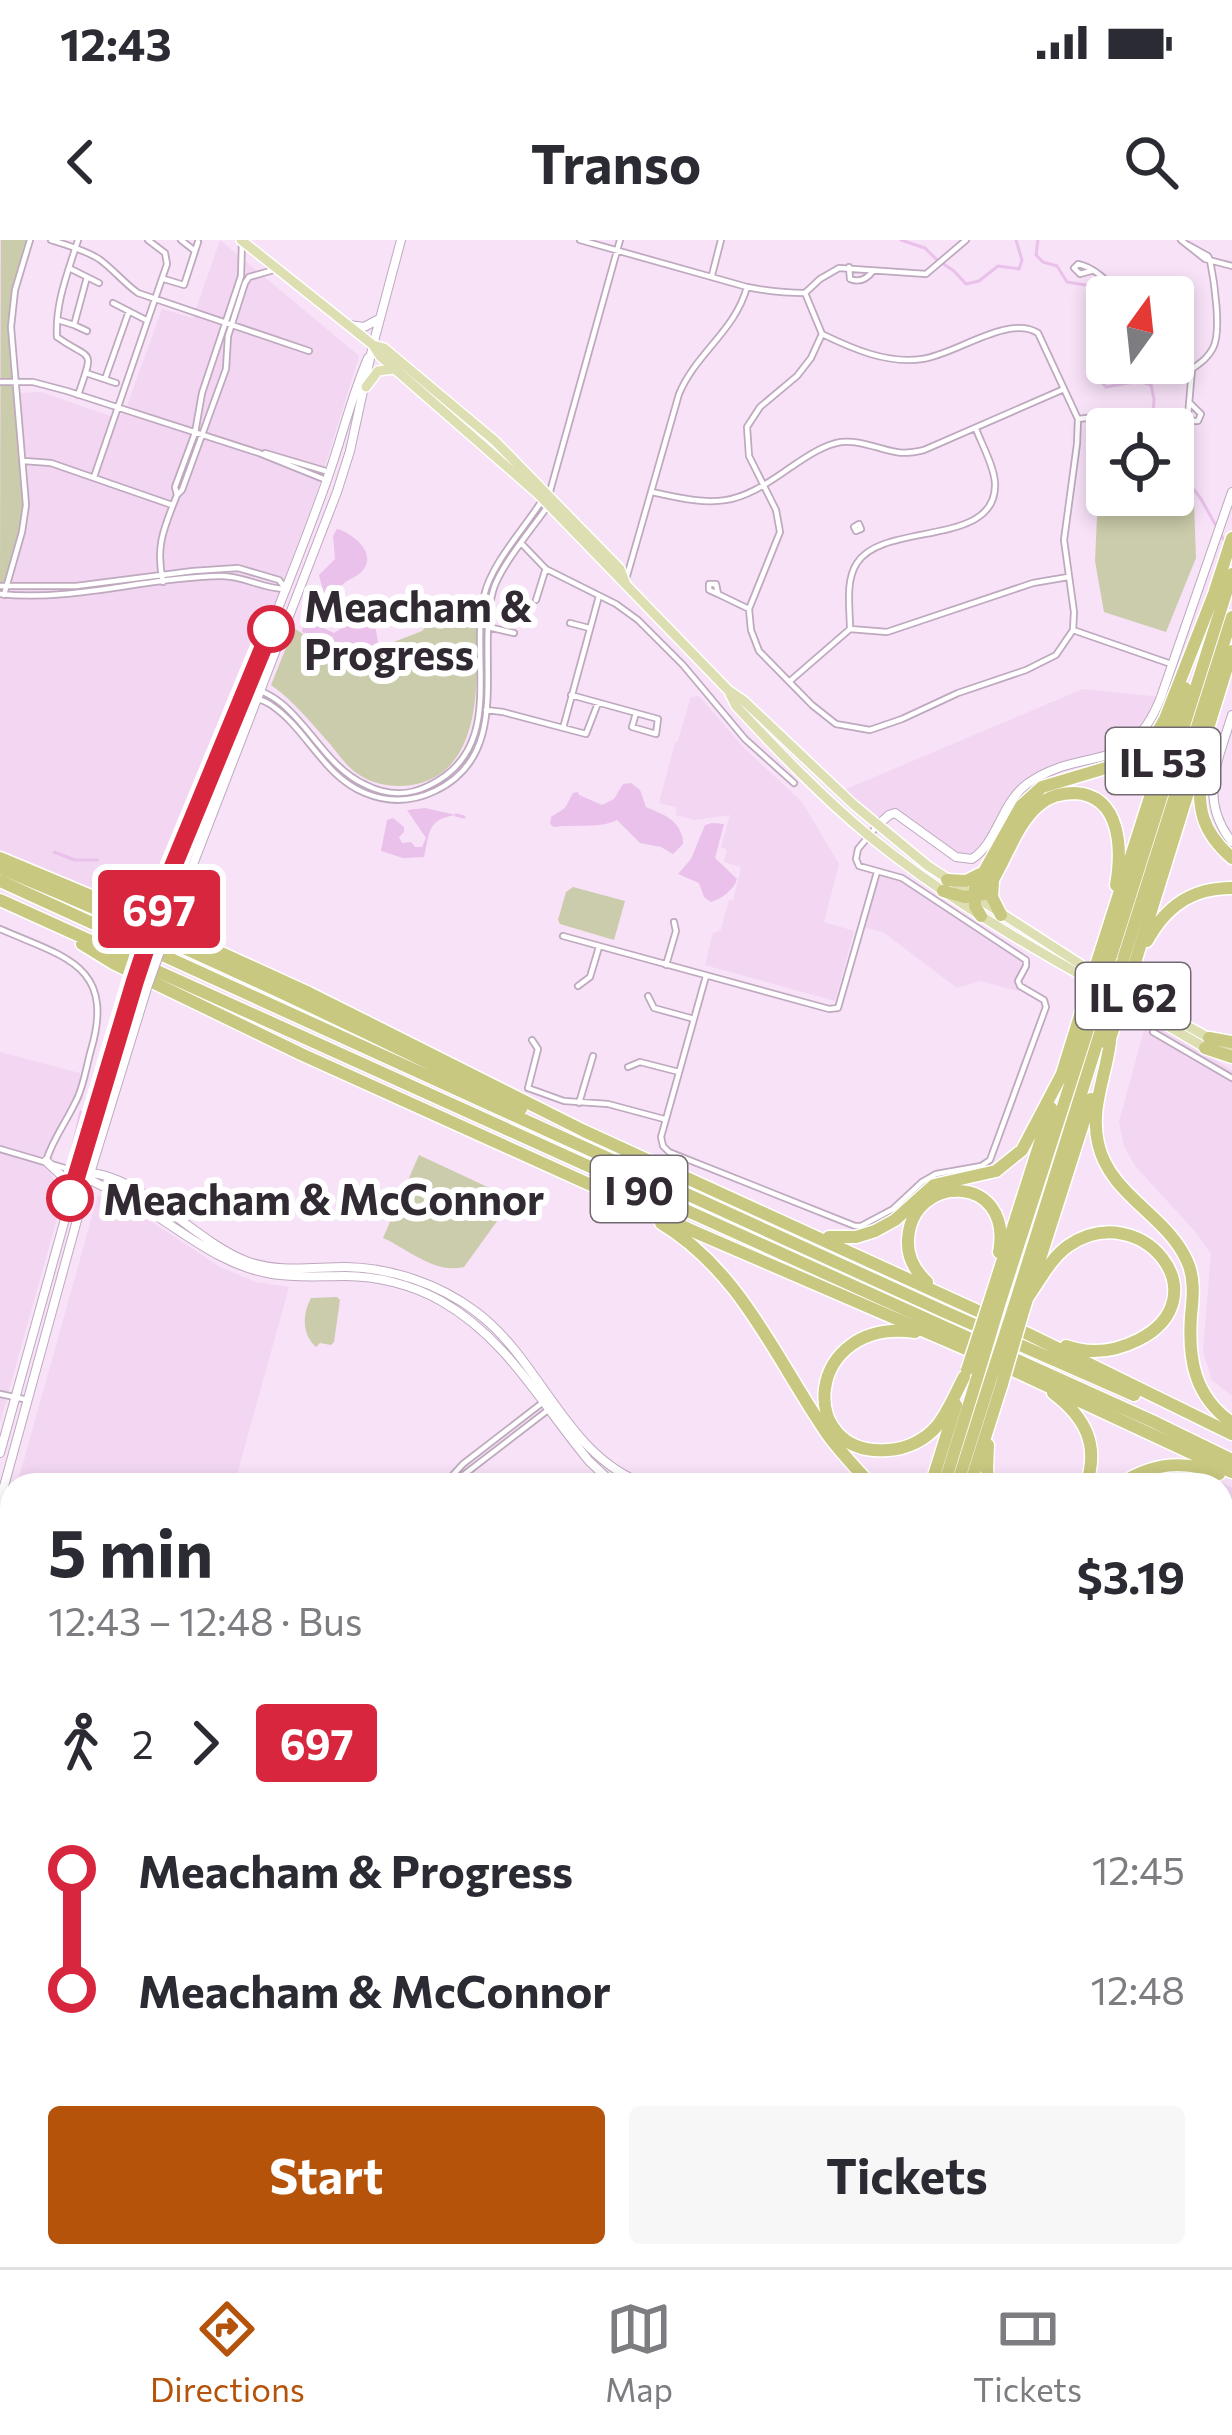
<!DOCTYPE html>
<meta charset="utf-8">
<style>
:root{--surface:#fff;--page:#f7f7f7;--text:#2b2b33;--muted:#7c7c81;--line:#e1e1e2;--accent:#b45309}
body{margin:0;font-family:Commissioner,sans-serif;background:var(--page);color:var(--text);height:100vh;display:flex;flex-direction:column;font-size:45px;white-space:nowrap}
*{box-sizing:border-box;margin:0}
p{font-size:39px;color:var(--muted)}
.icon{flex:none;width:66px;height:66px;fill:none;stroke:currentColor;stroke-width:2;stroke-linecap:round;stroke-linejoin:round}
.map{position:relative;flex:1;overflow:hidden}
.sheet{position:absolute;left:0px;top:1233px;width:1233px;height:795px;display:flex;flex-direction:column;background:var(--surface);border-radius:36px 36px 0 0;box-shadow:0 6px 18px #0003}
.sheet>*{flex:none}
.badge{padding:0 24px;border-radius:9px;font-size:42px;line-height:78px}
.needle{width:78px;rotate:15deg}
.tools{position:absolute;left:1086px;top:36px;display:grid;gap:24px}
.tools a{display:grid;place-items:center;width:108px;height:108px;border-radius:12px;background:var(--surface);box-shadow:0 6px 18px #0003;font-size:60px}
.map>.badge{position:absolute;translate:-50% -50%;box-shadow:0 0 0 6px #fff}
.legs{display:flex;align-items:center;gap:18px;height:132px;padding:0 48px;font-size:39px}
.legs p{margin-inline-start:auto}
.summary{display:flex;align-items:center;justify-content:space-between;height:204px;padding:0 48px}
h1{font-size:66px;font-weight:700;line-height:90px}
.cta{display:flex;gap:24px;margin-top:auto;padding:24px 48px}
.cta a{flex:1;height:138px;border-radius:12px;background:var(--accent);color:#fff;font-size:48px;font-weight:700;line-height:138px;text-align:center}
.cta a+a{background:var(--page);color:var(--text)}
ul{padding:0 48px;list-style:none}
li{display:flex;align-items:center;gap:42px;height:120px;font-size:45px}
li i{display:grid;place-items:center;width:18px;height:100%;margin:0 15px;background:currentColor}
li i::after{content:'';width:30px;height:30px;margin:-15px;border:9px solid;border-radius:50%;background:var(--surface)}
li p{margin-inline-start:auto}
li:first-child i{background:linear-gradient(#0000 50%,currentColor 0)}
li:last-child i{background:linear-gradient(currentColor 50%,#0000 0)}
.status{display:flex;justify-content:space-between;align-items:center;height:84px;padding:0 60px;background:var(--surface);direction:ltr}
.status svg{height:33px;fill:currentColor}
header{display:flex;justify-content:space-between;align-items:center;height:156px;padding:0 48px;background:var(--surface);font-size:54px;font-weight:700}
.tabs{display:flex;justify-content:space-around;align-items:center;height:168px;border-top:3px solid var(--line);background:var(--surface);font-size:33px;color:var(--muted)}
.tabs a{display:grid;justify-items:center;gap:6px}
.tabs .current{color:var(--accent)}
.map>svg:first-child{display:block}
</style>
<div class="status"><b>12:43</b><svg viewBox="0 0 49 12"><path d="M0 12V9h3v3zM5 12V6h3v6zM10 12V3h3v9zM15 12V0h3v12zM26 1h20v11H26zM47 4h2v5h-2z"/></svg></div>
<header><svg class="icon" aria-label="back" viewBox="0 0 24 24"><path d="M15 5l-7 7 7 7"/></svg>Transo<svg class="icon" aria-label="search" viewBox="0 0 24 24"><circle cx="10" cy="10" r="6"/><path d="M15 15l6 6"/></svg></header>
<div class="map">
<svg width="1232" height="2027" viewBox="0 0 1232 2027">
<rect width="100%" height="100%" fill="#f8e2f8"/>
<path fill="#f2d6f2" d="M 0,0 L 27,0 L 11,75 L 17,153 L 41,152 L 113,177 L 124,174 L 162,69 L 193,78 L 220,0 L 359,116 L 316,255 L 204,551 L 159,679 L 0,619 Z
M 1083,449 L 1161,457 L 1154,475 L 1126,507 L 1049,533 L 1024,546 L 981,613 L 968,620 L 895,574 L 877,586 L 839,552 Z
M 699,456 L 745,509 L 802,562 L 839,624 L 824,682 L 854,691 L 835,761 L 705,725 L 713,693 L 721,690 L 729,660 L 733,661 L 741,627 L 724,622 L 727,610 L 721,607 L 730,575 L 694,580 L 676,575 L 676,567 L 659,563 L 675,503 L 678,501 L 691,457 Z
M 877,632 L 894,635 L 1026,720 L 1026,726 L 1018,741 L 1018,751 L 980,741 L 957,748 L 883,692 L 862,687 Z
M 1147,779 L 1232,830 L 1232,1156 L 1212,1140 L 1203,1112 L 1211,1014 L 1193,989 L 1135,926 L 1124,906 L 1119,882 Z
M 0,812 L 80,833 L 83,859 L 56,900 L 51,935 L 65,950 L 0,1182 Z
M 98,955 L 126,965 L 220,1027 L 256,1042 L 289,1047 L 234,1245 L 17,1245 Z
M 1208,1236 L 1232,1248 L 1232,1661 L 1221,1658 L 1221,1245 L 1140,1245 L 1148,1238 Z
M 0,1252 L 12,1255 L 12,1629 L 0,1625 Z
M 337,2016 L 586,2016 L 581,2027 L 365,2027 Z"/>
<path fill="#cbccab" d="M 1,0 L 27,0 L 12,61 L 11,87 L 26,243 L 22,292 L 7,347 L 0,346 Z
M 1173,244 L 1194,262 L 1196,318 L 1166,392 L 1104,372 L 1095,321 L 1098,254 L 1107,252 L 1107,255 L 1173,255 Z
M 472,364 L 476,364 C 476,420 490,527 417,544 C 400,548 378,546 363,537 C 349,530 339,515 330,504 C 311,483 294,461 271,445 L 294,388 L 315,402 L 343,413 L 368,412 L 422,391 L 430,383 Z
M 573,647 L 625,661 L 614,700 L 560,684 L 558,680 L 566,652 Z
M 419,915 L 513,959 L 464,1027 C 434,1034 410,1010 383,998 Z
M 337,1057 L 340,1060 L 334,1102 L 331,1105 L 320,1103 L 316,1107 C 302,1095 302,1074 311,1058 Z
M 1221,1893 L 1232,1903 L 1232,2027 L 1191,2027 L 1221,2016 Z
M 707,2016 L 1142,2016 L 1135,2027 L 702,2027 Z"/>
<path fill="#b0b07d" d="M 1221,1683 L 1232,1685 L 1232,1839 L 1221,1824 Z"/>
<path fill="#e9c1ea" d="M 337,289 C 350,292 373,309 366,325 C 357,346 326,334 346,374 L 343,375 L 327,366 L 319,335 L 335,319 L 333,296 Z
M 353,381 L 356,385 L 372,383 L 375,385 L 378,402 L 375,410 L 343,413 L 302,392 L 303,385 L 310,382 L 334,393 Z
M 631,543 L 640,550 L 646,567 C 663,575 678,578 683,599 L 683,604 L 673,614 L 661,607 L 640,603 L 617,580 C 599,589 575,584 554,587 L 550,584 L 551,577 L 565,568 L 573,553 L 578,552 L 579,555 L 602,565 L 614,559 L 623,544 Z
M 425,568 L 456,575 C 427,579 430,592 424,617 L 403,618 L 381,611 L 387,580 L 393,578 L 404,587 L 404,592 L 399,597 L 402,603 L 411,602 L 415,607 L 422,607 L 426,598 L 407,570 Z
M 712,583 L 724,584 L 715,618 L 737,639 C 734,650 721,659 711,662 L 704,657 L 699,643 L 678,634 L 691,619 L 705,585 Z"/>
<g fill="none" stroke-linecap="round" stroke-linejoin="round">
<path stroke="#e9c1ea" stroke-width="3" d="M 901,0 L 925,8 L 937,20
M 1038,0 L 1036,15 L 1043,22 L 1057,26 L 1067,42 L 1098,47 L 1107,57
M 942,23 L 954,31 L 966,44 L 979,41 L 998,26 L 1019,29 L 1022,20 L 1016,0
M 1107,69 C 1100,88 1077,111 1093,132 C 1097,138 1102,142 1106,147 L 1139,141 L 1151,145 L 1154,159 L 1152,189
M 1173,221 L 1201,259 L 1224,300
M 456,575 L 464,577
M 54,612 L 75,620 L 97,620
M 72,910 L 81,872"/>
<g stroke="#bea9be" stroke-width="8">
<path id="street" d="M 51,0 C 67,5 85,10 99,19 C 113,29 124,43 138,53 L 309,111
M 181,0 L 195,11
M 580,0 L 747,47 C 767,51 785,53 805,53 L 820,39 L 839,28 L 926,34 L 966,0
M 1181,0 L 1205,19 L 1232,26
M 1188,5 L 1208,16 L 1210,20
M 849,27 L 850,39 C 860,43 867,39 873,31
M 69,28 L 99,43
M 1091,31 L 1080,34 L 1074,28 L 1078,24 C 1094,27 1111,43 1120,57
M 712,35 L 721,0
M 164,39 L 184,45 L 198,2
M 805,53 L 822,94 C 853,109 887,124 922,119 C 955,115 1008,74 1038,93 L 1078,179 L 1077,204 L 1064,300 L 1074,372 L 1073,390 L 1171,424
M 113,63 L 146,80
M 58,80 L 74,85 L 87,37
M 74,85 L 87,91
M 822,94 L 811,118 L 797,136 L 760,167 L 747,187 L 749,216 L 776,270 L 780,292 L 749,369 L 751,390 L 759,411 L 812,465 L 836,484 L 870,490 L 902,479 L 958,453 L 1026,430 L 1056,415 L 1073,390
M 1172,123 L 1189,128
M 86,133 L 116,143
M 105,139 L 129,71
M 0,142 L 33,142 L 67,151 L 259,213 L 326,240
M 78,155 C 95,106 92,122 57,97 C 55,63 68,32 78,0
M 1191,164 L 1201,174 L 1198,181 L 1193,181 L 1188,176 L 1192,129 C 1200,123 1208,118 1213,108 C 1222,91 1214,40 1210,20
M 1078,179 L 1121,174 L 1127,179 L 1126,189
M 265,213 L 329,232
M 24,221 L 51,223 L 172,265
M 94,237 L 167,24 L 165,13 L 148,0
M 652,252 C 718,267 735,267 791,227 C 806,217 823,205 841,202 C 861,200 878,209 896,212 C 906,214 915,212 924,210 L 1064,149
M 177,255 L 175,247 L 195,193 L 202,153 L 241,36 L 242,1
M 549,255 L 620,0
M 859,284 L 861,289 L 856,291 L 854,287 Z
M 521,303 L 546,329 L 616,364 L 638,380 L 683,425 L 745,499 L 794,543
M 627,336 L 679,154 C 696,113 735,91 747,47
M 163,342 C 155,306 164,288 177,255 L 182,250 L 226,129 L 228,96 L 245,43 L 249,37 L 277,29
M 0,346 L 76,346 L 193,331 L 238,328 L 279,340 L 286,349
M 0,354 C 74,362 148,337 222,336 C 244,336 263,349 285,349
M 718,354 L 709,350 L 709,344 L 716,344 L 718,354 L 749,369
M 4,355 L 22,292 L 26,265 L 11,87 L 15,50 L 30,0
M 536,360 L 545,331
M 570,383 L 589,388
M 488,387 L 514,393
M 850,389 L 887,392 L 1033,343 L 1068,337
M 790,441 L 850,389 C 850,368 845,341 857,323 C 883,281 998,308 995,243 C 994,226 982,205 976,189
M 248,445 C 260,450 271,455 281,463 C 311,487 329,529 366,545 C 386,555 408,556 428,546 C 507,509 469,422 484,356 C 491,324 523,290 541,262
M 246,455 C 254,458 264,460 271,465 C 307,489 323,536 365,553 C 389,563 412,562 435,551 C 515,513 475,417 493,351 C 499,328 533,287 548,266
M 571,455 L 658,479 L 656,494 L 632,487 L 636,473
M 486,470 L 503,472 L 586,494 L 598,463
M 563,488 L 599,356
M 0,689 C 64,717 116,725 91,810 C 86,827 84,847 75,863 C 65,884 53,899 46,921
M 563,696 L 829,769 L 838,768 L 877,632
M 666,725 L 676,691 L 674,682
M 706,736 L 661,897 L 663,906 L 669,912 L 855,986 L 861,986 L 893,969 L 922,942 L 936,934 L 981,926 L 990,920 L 1046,767 L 1044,760 L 1020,746 L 1018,741 L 1026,726 L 1026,720 L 902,638 L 859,626 L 856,619 L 858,609 L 877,586
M 578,746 L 590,737 L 599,707
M 648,756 L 654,768 L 694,779
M 1153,792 L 1232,838
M 532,800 L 538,809 L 528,848 L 564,861 L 608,864 L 664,879
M 628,827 L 640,822 L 679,832
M 579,863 L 593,816
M 0,909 L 75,931
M 0,1154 L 28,1160
M 452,1241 L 457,1240 L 548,1170
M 449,1245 L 452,1236 L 463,1224 L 542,1163
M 12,1590 L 4,1621 L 12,1647
M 0,1731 L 12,1689
M 143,2027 L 146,2016"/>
</g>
<g stroke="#bea9be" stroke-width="10">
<path id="secondary" d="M 349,85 L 364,87 L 379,79
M 1232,475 C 1218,521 1198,559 1232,602
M 877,586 L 889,575 L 895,573 L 956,617 L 972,619 C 998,602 1001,563 1027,544 C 1081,505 1130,538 1161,457 L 1232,252
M 156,678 C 191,570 240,467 281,361 C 298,318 315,275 330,231 C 343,193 352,155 368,118
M 170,684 L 337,252 L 350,211 L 373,105 L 401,0
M 46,921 L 63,937 L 69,953
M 78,932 C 138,930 192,1000 246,1021 C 279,1033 312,1027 346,1027 C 392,1028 439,1044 475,1071 C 542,1120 565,1217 647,1245
M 79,932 C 93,944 111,949 127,958 C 175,984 216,1025 272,1034 C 297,1038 320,1036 345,1036 C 377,1036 413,1045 441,1061 C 507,1098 542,1165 589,1221 L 606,1237 L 623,1245
M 0,1213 L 78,932 L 135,741
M 0,1261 L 88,940 L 147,748
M 0,1275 L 6,1257 L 12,1253
M 0,1936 L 12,1940
M 0,1946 L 12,1950
M 297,2016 L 331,2027
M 331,2016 L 358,2027
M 588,2027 L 593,2016"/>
</g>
<g stroke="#fff" stroke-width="12">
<path id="primary" d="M 241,0 L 373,105 L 384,108 L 495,201 L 620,329 L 625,342
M 373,105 L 380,116 L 538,254 L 728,450 L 744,461 L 854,565 L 928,626 L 1097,735
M 366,147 L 378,131 L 394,129
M 730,454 L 736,466 C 778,511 821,556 869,596 C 939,653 1016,699 1095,743
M 1122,749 L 1232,811
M 1120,758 L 1209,810
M 0,1382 L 12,1384
M 0,1394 L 12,1397
M 1221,1668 L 1232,1671
M 1221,1683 L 1232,1686
M 702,2027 L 707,2016"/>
</g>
<g stroke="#fff" stroke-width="15">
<path id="highway" d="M 1212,360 L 1232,298
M 1201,528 C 1197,568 1201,591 1232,618
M 0,618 L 151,681 L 309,753 L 584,891 L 1028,1094 L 1232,1194
M 0,628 C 177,702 350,783 521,869
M 947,640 L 966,641 L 980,634
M 0,641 L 945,1072 L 1134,1155
M 993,642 L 992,657 L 1001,675
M 943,651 L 965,657 L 984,654 C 1003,629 1015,584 1039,565 C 1049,556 1062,553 1075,553 C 1122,556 1122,611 1116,645
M 0,660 L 1152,1181 L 1232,1220
M 981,676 L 975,666 L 975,648 L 1021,566 L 1042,547 L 1119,524 L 1139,513 L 1151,503 L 1165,479 L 1214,354
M 1147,701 C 1166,666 1192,648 1232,648
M 82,704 L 113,723 L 301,814 L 695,992 L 980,1115
M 1101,710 L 1185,448
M 1111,716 L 1232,334
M 1122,723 L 1232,377
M 1133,729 L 1232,411
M 1209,798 L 1232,802
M 1110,802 C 1106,835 1090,868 1098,903 C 1109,955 1167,975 1187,1021 C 1195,1038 1193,1057 1191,1076 C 1188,1119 1194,1156 1232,1183
M 1108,805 L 1119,771
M 1205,808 L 1232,817
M 1061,837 L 1087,753
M 661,983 C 742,1032 776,1120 828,1195 C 841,1213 857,1229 871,1245
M 829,997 L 856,997 L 875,991 L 895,980 L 934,945 L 996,931 L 1022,910 L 1062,834
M 927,1042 C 915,1031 907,1017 908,1000 C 911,932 1014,933 999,1012
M 1028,1057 C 1040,1040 1051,1018 1068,1006 C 1141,956 1223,1057 1138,1100 C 1114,1112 1091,1115 1066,1106
M 990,1060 L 1051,868
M 999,1065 L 1098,758
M 1013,1070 L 1109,765
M 1022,1075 L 1091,859
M 915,1092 C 804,1077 795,1218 888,1210 C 907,1209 925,1200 937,1186 C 948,1172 956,1153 964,1137
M 998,1123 L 1232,1232
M 1053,1153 C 1085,1177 1100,1205 1086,1245
M 988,1205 L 987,1231 L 990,1245
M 931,1245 L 956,1165
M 944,1245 L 978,1135
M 957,1245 L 990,1141
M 970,1245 L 1002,1144
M 1119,1245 C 1151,1223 1183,1219 1219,1234
M 632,2027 L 637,2016
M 660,2027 L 664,2016"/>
</g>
<use href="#street" stroke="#fff" stroke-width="4.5"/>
<use href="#secondary" stroke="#fff" stroke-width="8"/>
<use href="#primary" stroke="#dedeb3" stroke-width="9"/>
<use href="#highway" stroke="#c8c880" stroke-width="12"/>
<g stroke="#bea9be" stroke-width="10" stroke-linecap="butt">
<path id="secondary-bridge" d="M 152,688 L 156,678
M 166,694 L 170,684
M 135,741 L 150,696
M 147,748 L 164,700"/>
</g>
<g stroke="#fff" stroke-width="15" stroke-linecap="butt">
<path id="highway-bridge" d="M 1087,753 L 1101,710
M 1098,758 L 1111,716
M 1109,765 L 1122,723
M 1119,771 L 1133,729
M 967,1130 L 990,1060
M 978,1135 L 999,1065
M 990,1141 L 1013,1070
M 1002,1144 L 1022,1075"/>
</g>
<use href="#secondary-bridge" stroke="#fff" stroke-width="8"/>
<use href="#highway-bridge" stroke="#c8c880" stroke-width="12"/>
</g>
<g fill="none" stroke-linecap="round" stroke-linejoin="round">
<g stroke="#fff" stroke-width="27">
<path id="line-1" d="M 70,958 L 135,741 L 172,629 L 271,389"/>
</g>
<use href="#line-1" stroke="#d7263d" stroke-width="18"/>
</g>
<g fill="#fff" stroke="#d7263d" stroke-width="6">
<circle cx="271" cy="389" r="21"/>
<circle cx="70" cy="958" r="21"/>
</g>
<g text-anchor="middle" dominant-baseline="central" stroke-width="12" stroke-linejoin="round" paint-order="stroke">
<g fill="#fff" stroke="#706a70" stroke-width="3">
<rect x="1106" y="488" width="114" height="66" rx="9"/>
<rect x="1076" y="723" width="114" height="66" rx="9"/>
<rect x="591" y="916" width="96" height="66" rx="9"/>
</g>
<g font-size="39" font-weight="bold" fill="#322a32">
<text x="1163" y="521">IL 53</text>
<text x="1133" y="756">IL 62</text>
<text x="639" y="949">I 90</text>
</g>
<g font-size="42" font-weight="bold" fill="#322a32" stroke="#fff" text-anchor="start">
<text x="304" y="365">Meacham &amp;<tspan x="304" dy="48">Progress</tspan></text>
<text x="103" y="958">Meacham &amp; McConnor</text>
</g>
</g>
</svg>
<div class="tools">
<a><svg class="needle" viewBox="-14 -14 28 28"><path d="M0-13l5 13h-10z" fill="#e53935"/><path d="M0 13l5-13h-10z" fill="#7c7c81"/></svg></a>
<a><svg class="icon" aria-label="locate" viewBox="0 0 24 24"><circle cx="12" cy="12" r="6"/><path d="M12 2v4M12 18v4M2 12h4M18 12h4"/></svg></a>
</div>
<b class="badge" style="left:159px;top:669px;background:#d7263d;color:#fff">697</b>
<section class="sheet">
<div class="summary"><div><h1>5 min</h1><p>12:43 – 12:48 · Bus</p></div><b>$3.19</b></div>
<div class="legs"><svg class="icon" aria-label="walk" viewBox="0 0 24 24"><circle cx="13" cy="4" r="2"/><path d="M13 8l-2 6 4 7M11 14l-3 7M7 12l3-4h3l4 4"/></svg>2<svg class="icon" aria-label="forward" viewBox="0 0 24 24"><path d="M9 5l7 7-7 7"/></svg><b class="badge" style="background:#d7263d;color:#fff">697</b></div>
<ul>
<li><i style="color:#d7263d"></i><b>Meacham &amp; Progress</b><p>12:45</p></li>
<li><i style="color:#d7263d"></i><b>Meacham &amp; McConnor</b><p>12:48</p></li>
</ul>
<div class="cta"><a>Start</a><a>Tickets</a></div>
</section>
</div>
<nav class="tabs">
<a class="current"><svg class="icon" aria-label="directions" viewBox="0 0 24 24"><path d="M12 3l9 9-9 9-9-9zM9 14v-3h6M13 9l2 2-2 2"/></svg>Directions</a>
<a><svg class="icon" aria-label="map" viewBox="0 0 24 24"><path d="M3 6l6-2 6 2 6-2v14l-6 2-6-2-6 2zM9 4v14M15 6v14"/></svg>Map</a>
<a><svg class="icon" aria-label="tickets" viewBox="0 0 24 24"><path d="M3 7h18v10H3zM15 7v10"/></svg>Tickets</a>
</nav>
